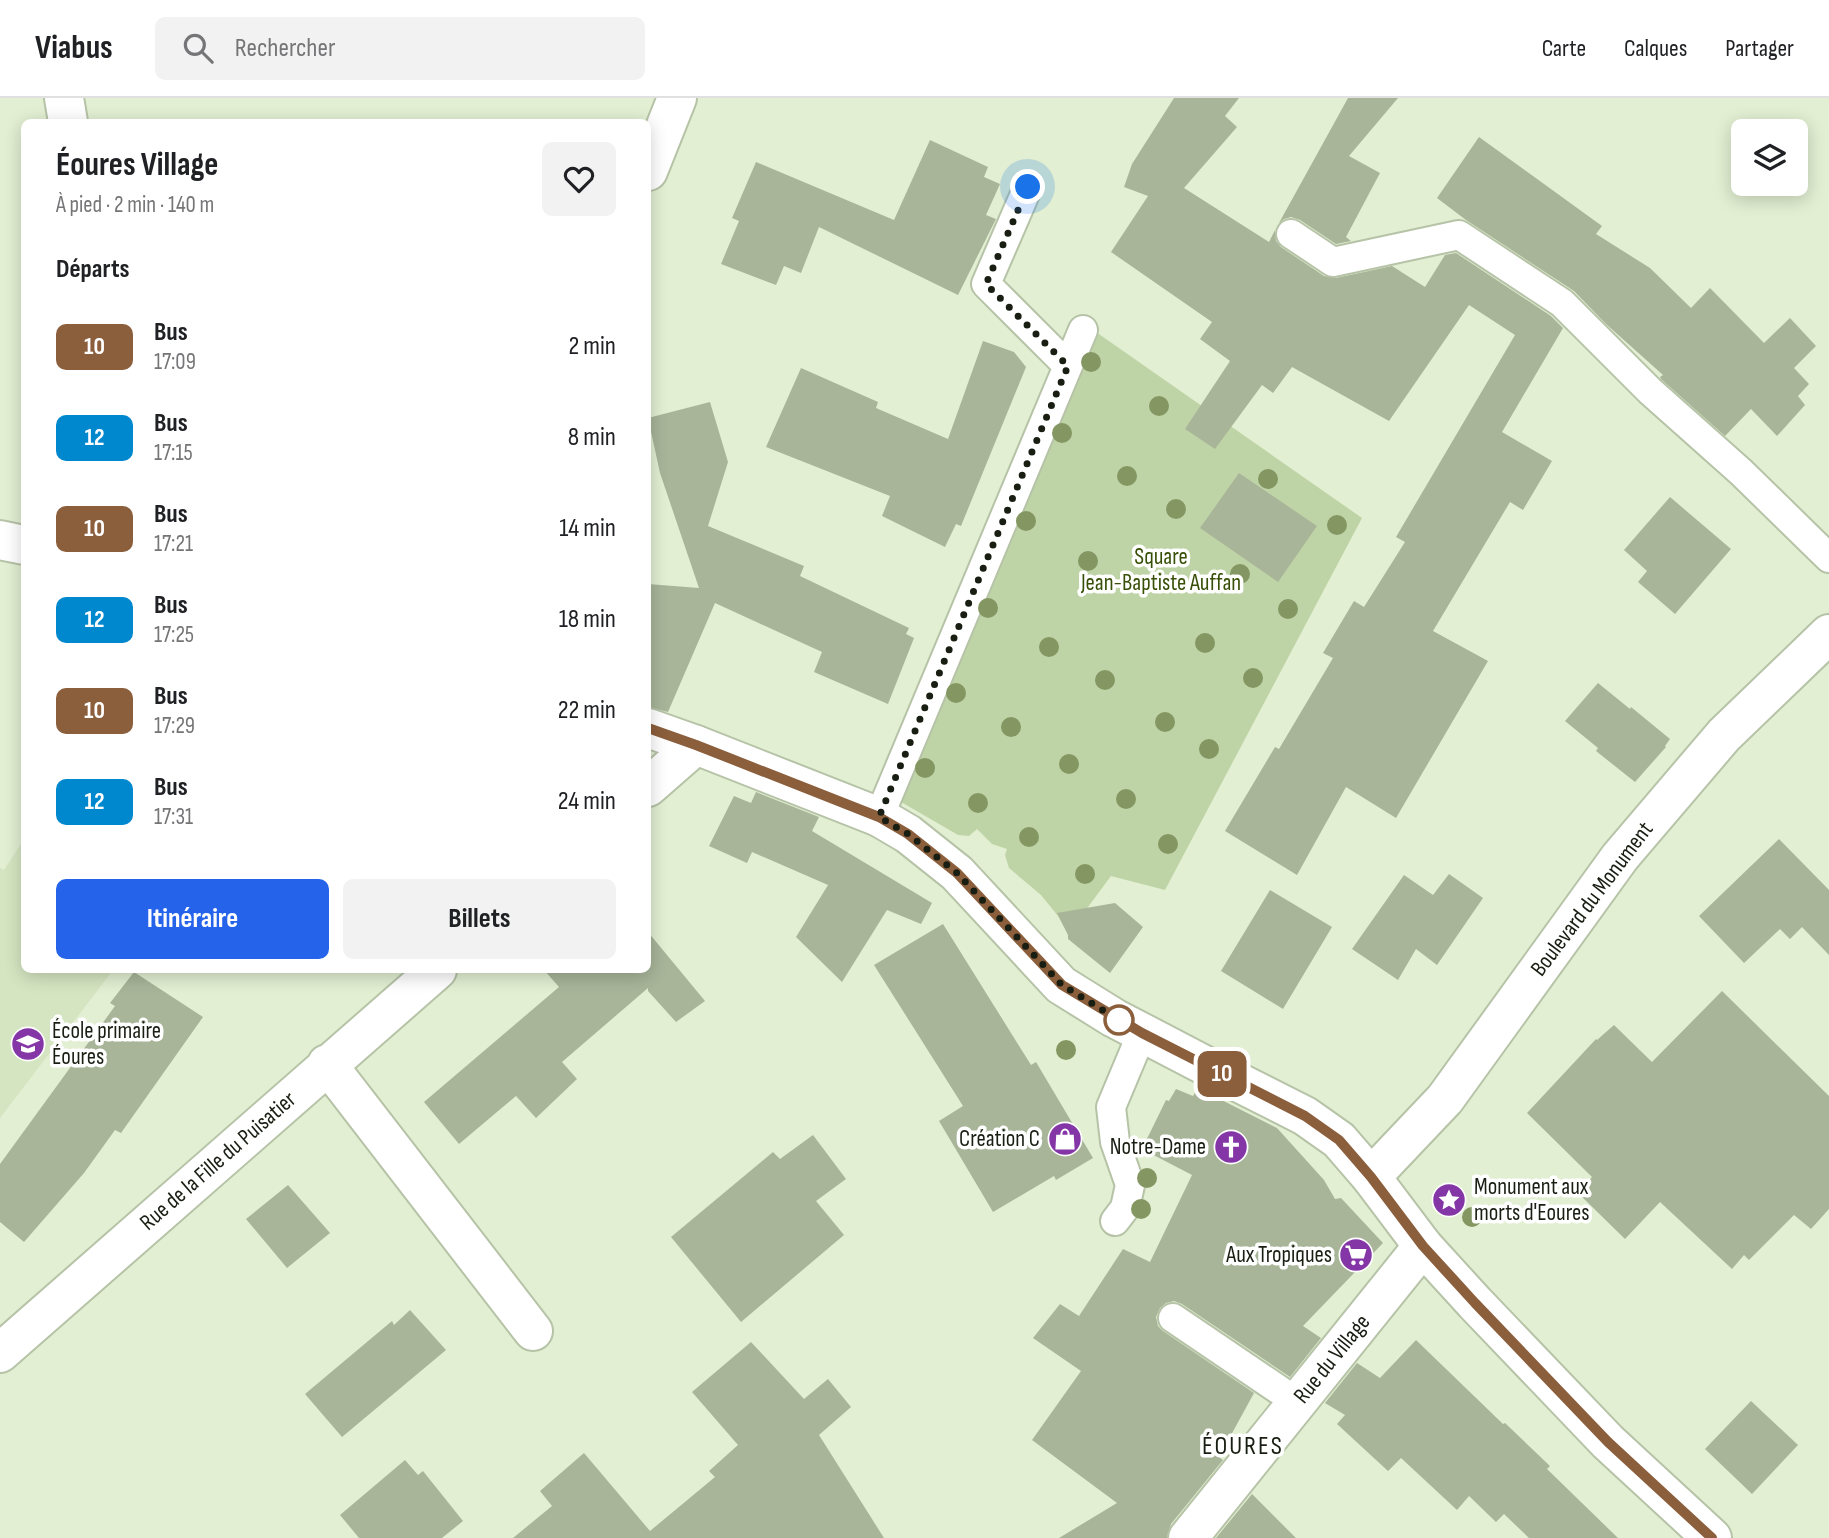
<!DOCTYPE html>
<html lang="fr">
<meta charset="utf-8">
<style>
:root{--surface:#fff;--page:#f2f2f2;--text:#202124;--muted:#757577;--line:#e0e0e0;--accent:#2563eb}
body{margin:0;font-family:"Sofia Sans Condensed",sans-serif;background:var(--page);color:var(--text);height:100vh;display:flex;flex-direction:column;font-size:26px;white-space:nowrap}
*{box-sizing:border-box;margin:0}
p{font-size:23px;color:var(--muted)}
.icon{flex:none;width:38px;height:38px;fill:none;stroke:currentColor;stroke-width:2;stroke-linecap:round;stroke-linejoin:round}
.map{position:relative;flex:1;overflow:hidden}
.drawer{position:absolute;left:21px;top:21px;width:630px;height:854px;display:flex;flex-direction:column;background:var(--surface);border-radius:10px;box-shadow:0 4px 18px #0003}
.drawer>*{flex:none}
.badge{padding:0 14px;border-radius:10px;font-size:24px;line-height:46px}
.tools{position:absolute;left:1731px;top:21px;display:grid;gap:14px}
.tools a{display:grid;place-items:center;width:77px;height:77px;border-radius:10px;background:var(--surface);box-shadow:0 4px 18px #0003;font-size:35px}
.you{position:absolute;width:35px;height:35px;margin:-18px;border:5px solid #fff;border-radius:50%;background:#1a73e8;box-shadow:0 0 0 10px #1a73e833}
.map>.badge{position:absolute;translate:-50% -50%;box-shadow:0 0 0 4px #fff}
h2{padding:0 35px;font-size:26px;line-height:63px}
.round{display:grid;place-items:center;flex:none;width:74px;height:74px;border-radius:10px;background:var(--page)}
.head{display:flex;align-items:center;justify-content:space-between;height:119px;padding:0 35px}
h1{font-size:33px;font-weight:700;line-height:52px}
.primary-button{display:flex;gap:14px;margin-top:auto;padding:14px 35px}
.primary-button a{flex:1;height:80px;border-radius:10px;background:var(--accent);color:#fff;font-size:28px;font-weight:700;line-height:80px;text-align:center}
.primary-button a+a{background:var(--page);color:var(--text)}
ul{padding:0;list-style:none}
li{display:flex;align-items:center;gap:21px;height:91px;padding:0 35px}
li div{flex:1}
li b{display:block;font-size:26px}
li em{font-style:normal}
li .badge{min-width:77px;font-weight:700;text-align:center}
header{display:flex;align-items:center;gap:42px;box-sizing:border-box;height:98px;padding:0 35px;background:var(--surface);border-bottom:2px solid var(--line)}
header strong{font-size:33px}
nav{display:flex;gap:38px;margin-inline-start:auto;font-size:24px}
.search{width:490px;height:63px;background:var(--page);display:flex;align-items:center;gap:18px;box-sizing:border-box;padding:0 24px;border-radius:10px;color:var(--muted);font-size:26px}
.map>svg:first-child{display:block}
</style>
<header>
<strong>Viabus</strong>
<div class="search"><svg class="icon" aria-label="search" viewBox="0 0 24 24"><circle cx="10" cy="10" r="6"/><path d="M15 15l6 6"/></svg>Rechercher</div>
<nav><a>Carte</a><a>Calques</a><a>Partager</a></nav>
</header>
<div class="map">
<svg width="1829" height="1440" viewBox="0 0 1829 1440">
<rect width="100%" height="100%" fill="#e2efd2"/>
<path fill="#d5e5c1" d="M 24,741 L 24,872 L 113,872 L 0,1020 L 0,770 L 4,772 Z"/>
<path fill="#bfd4a6" d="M 1096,234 L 1362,420 L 1165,792 L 1111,778 L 1068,836 L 1058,818 L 1041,797 L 1009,770 L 1005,757 L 1007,751 L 992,746 L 977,731 L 969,738 L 958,737 L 896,701 Z"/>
<path fill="#a8b599" d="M 1174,0 L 1239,0 L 1225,18 L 1237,29 L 1184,90 L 1269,144 L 1275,132 L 1276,143 L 1281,149 L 1324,178 L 1336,180 L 1392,168 L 1425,189 L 1445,157 L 1456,155 L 1551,218 L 1563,230 L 1502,334 L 1552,363 L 1523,412 L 1510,404 L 1433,533 L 1488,563 L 1396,720 L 1346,689 L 1297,777 L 1225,733 L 1275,649 L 1279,651 L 1333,560 L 1323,555 L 1354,503 L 1364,509 L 1405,444 L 1396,439 L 1515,237 L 1469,207 L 1389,323 L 1292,269 L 1273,295 L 1262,287 L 1215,351 L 1185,331 L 1230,263 L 1200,241 L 1212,224 L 1111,154 L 1148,98 L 1124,89 L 1132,66 Z
M 1348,0 L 1398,0 L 1349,58 L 1380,75 L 1346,139 L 1351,143 L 1336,146 L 1300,122 L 1291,119 L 1284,121 L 1279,125 Z
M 1479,39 L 1602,128 L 1596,136 L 1650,170 L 1691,210 L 1710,190 L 1764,245 L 1790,220 L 1816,248 L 1794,270 L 1809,286 L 1798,298 L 1805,307 L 1777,338 L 1751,311 L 1725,338 L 1661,281 L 1660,279 L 1663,277 L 1606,226 L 1574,193 L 1466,122 L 1437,100 Z
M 930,42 L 988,69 L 984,79 L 1000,86 L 986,117 L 996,121 L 958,197 L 819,129 L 801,175 L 784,168 L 776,187 L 721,166 L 739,123 L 732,120 L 756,64 L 894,122 Z
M 983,243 L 1014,254 L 1026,269 L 961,428 L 956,426 L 945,449 L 882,418 L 890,398 L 766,349 L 801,270 L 878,304 L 876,310 L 948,341 Z
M 710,304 L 728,364 L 708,428 L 804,468 L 800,478 L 909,530 L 906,536 L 914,540 L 888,606 L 814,574 L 822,554 L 715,505 L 668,614 L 648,609 L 648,486 L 699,490 L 660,375 L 648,320 Z
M 1239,375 L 1317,428 L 1278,484 L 1200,430 Z
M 1670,399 L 1731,451 L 1675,516 L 1638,484 L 1647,473 L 1624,452 Z
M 1598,585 L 1630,611 L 1631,609 L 1670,641 L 1665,648 L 1666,649 L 1635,684 L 1596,653 L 1598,650 L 1565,623 Z
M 756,694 L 819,719 L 812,733 L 932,805 L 921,826 L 887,812 L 842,884 L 796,839 L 828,787 L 752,754 L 747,765 L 709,748 L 734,698 L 751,705 Z
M 1779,741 L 1829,792 L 1829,857 L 1802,829 L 1790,841 L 1780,831 L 1744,865 L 1699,818 Z
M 1449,776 L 1483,800 L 1437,867 L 1416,851 L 1398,882 L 1352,851 L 1404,777 L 1433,797 Z
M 1270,792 L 1332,829 L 1283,911 L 1221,873 Z
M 1115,805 L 1143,829 L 1110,875 L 1068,841 L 1068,837 L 1057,815 Z
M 943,826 L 1031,967 L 1036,964 L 1093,1060 L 1056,1082 L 1054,1078 L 993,1114 L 939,1023 L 963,1008 L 874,867 Z
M 648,834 L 705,903 L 676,924 L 648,893 L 648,890 L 562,964 L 577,981 L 536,1020 L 516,998 L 459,1046 L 424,1004 L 559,889 L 544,872 L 648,872 Z
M 134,874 L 203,919 L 121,1035 L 115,1032 L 84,1075 L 24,1144 L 0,1124 L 0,1066 L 115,908 L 110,905 Z
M 1722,893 L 1829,998 L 1829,1111 L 1811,1131 L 1794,1117 L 1749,1162 L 1744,1157 L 1732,1171 L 1660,1104 L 1625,1141 L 1578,1095 L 1592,1079 L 1527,1015 L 1596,941 L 1597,942 L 1614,927 L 1652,964 Z
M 1198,990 L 1277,1030 L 1324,1082 L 1335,1101 L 1341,1100 L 1383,1145 L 1303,1228 L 1321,1240 L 1290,1279 L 1182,1206 L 1174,1203 L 1166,1205 L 1160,1210 L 1156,1219 L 1158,1228 L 1163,1233 L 1254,1295 L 1219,1359 L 1223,1362 L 1171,1426 L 1167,1440 L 1059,1440 L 1117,1405 L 1032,1342 L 1081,1273 L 1033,1240 L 1060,1206 L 1079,1218 L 1123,1151 L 1150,1164 L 1192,1077 L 1142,1051 L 1166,1002 L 1169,1003 L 1176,991 L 1193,998 Z
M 813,1037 L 846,1081 L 816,1103 L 844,1137 L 741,1224 L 671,1139 L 773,1054 L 780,1061 Z
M 288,1087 L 330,1135 L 287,1170 L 246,1121 Z
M 410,1212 L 446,1252 L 342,1339 L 305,1296 L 392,1223 L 394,1227 Z
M 1416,1242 L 1503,1326 L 1505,1325 L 1550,1368 L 1547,1371 L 1618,1440 L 1529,1440 L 1504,1416 L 1496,1424 L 1469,1398 L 1457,1412 L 1401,1360 L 1388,1373 L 1337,1326 L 1345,1317 L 1325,1305 L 1357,1265 L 1380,1280 Z
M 751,1244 L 804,1301 L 828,1281 L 851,1309 L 819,1337 L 884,1440 L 513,1440 L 552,1408 L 540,1393 L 584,1355 L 650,1433 L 715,1379 L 709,1373 L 738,1347 L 692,1294 Z
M 1751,1303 L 1798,1347 L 1752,1396 L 1705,1351 Z
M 405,1362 L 418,1377 L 423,1373 L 463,1423 L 442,1440 L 359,1440 L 340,1417 Z
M 1252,1396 L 1296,1440 L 1216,1440 Z"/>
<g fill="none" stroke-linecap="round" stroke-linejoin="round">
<g stroke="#b6c3a7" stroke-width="32">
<path id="service" d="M 1028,89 L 986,186 L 1068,268
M 1291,136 L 1333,164 L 1459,137 L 1562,205 L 1650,293 L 1741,374 L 1829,460
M 879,719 L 1083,232
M 1115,1123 L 1125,1110 L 1130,1087 L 1115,1044 L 1111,1009 L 1142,935
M 1173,1220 L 1297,1304"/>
</g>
<g stroke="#b6c3a7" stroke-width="42">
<path id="minor" d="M 64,0 L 68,24
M 648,73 L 677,0
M 648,689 L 696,647
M 879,719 L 908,736 L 957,775 L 1061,887 L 1114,920 L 1208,969
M 327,966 L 533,1233
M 1371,1079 L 1445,1001 L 1620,759 L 1724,637 L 1829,536
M 0,1255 L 437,872
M 1188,1440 L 1423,1148"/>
</g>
<g stroke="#b6c3a7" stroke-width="42">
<path id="tertiary" d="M 0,442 L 24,447
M 648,630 L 696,647 L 879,719
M 1208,969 L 1305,1018 L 1339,1042 L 1371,1079 L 1423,1148 L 1475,1205 L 1608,1344 L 1712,1440"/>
</g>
<use href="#service" stroke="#fff" stroke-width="28"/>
<use href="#minor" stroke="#fff" stroke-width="38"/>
<use href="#tertiary" stroke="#fff" stroke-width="38"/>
</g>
<g fill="#849762">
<circle cx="1091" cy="264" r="10"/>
<circle cx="1159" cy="308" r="10"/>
<circle cx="1062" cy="335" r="10"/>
<circle cx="1127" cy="378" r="10"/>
<circle cx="1268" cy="381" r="10"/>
<circle cx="1176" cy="411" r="10"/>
<circle cx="1026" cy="423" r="10"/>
<circle cx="1337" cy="427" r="10"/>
<circle cx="1088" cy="463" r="10"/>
<circle cx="1240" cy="476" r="10"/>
<circle cx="988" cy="510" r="10"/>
<circle cx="1288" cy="511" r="10"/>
<circle cx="1205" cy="545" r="10"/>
<circle cx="1049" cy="549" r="10"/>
<circle cx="1253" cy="580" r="10"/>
<circle cx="1105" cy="582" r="10"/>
<circle cx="956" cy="595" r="10"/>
<circle cx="1165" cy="624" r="10"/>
<circle cx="1011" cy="629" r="10"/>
<circle cx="1209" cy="651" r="10"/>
<circle cx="1069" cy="666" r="10"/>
<circle cx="925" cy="670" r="10"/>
<circle cx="1126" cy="701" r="10"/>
<circle cx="978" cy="705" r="10"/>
<circle cx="1029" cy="739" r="10"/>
<circle cx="1168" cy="746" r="10"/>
<circle cx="1085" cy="776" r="10"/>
<circle cx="1066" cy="952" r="10"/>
<circle cx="1147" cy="1080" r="10"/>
<circle cx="1141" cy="1111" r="10"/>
<circle cx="1472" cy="1119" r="10"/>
</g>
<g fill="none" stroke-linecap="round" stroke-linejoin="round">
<g stroke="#fff" stroke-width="16">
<path id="line" d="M 648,630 L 696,647 L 879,719 L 908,736 L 957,775 L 1062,887 L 1142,935 L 1305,1018 L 1339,1042 L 1371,1079 L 1423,1148 L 1475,1205 L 1608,1344 L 1712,1440"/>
</g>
<use href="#line" stroke="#8b5e3c" stroke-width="10"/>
<path stroke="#191e13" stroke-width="7" stroke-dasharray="0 12.6" d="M 1028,89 L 986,186 L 1068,268 L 879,719 L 908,736 L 957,775 L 1062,887 L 1119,922"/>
</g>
<defs>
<g id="school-disc" transform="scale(1.75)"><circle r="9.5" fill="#8436a7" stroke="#fff"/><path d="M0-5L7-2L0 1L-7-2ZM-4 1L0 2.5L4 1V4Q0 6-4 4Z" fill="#fff"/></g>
<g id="shop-disc" transform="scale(1.75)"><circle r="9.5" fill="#8436a7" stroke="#fff"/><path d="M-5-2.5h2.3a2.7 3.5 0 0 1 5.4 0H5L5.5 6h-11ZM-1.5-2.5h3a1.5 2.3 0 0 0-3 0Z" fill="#fff"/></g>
<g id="church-disc" transform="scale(1.75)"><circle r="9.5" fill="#8436a7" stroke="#fff"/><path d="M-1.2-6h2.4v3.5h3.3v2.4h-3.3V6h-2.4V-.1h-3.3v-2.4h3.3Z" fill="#fff"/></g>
<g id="sight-disc" transform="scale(1.75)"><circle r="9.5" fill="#8436a7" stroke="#fff"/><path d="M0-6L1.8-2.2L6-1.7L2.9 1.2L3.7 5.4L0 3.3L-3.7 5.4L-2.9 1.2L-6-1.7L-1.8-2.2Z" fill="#fff"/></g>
<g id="supermarket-disc" transform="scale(1.75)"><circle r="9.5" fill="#8436a7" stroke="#fff"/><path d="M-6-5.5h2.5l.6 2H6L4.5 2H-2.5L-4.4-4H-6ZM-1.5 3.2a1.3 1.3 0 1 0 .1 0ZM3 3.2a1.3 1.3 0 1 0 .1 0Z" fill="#fff"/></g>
</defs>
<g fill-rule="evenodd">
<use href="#school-disc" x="28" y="946"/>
<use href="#shop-disc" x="1065" y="1041"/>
<use href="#church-disc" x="1231" y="1049"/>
<use href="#sight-disc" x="1449" y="1102"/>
<use href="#supermarket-disc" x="1356" y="1157"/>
</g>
<circle fill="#fff" stroke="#8b5e3c" stroke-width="3.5" cx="1119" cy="922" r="14"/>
<g text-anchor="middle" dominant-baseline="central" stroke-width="7" stroke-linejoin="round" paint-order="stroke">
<g font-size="23" fill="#374f06" stroke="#fff">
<text x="1161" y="459">Square<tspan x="1161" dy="26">Jean-Baptiste Auffan</tspan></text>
</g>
<g font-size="23" fill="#191e13" stroke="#fff">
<text transform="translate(1592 801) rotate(-53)">Boulevard du Monument</text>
<text transform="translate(218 1063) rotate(-41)">Rue de la Fille du Puisatier</text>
<text transform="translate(1332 1261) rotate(-51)">Rue du Village</text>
</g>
<g font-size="23" fill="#191e13" stroke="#fff" text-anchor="end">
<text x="52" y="933" text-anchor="start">École primaire<tspan x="52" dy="26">Éoures</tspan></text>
<text x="1040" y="1041">Création C</text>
<text x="1206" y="1049">Notre-Dame</text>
<text x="1474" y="1089" text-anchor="start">Monument aux<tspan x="1474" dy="26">morts d'Eoures</tspan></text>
<text x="1332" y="1157">Aux Tropiques</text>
</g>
<g font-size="26" letter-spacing="2" fill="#191e13" stroke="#fff">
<text x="1243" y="1348">ÉOURES</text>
</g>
</g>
</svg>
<div class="tools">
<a><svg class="icon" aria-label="layers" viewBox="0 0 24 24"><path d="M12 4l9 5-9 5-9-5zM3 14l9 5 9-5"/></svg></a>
</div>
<div class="you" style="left:1028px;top:89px"></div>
<b class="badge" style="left:1222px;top:976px;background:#8b5e3c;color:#fff">10</b>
<section class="drawer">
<div class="head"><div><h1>Éoures Village</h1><p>À pied · 2 min · 140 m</p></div><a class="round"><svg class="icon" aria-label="heart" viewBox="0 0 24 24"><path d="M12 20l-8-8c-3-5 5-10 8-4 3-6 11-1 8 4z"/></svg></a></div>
<h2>Départs</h2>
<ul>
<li><span class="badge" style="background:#8b5e3c;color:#fff">10</span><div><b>Bus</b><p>17:09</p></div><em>2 min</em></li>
<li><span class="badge" style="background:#0088ce;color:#fff">12</span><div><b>Bus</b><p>17:15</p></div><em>8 min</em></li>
<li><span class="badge" style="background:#8b5e3c;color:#fff">10</span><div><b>Bus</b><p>17:21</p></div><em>14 min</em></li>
<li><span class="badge" style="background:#0088ce;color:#fff">12</span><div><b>Bus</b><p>17:25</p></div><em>18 min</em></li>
<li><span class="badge" style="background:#8b5e3c;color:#fff">10</span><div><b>Bus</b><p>17:29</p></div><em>22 min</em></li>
<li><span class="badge" style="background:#0088ce;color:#fff">12</span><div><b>Bus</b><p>17:31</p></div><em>24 min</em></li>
</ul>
<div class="primary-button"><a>Itinéraire</a><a>Billets</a></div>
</section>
</div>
